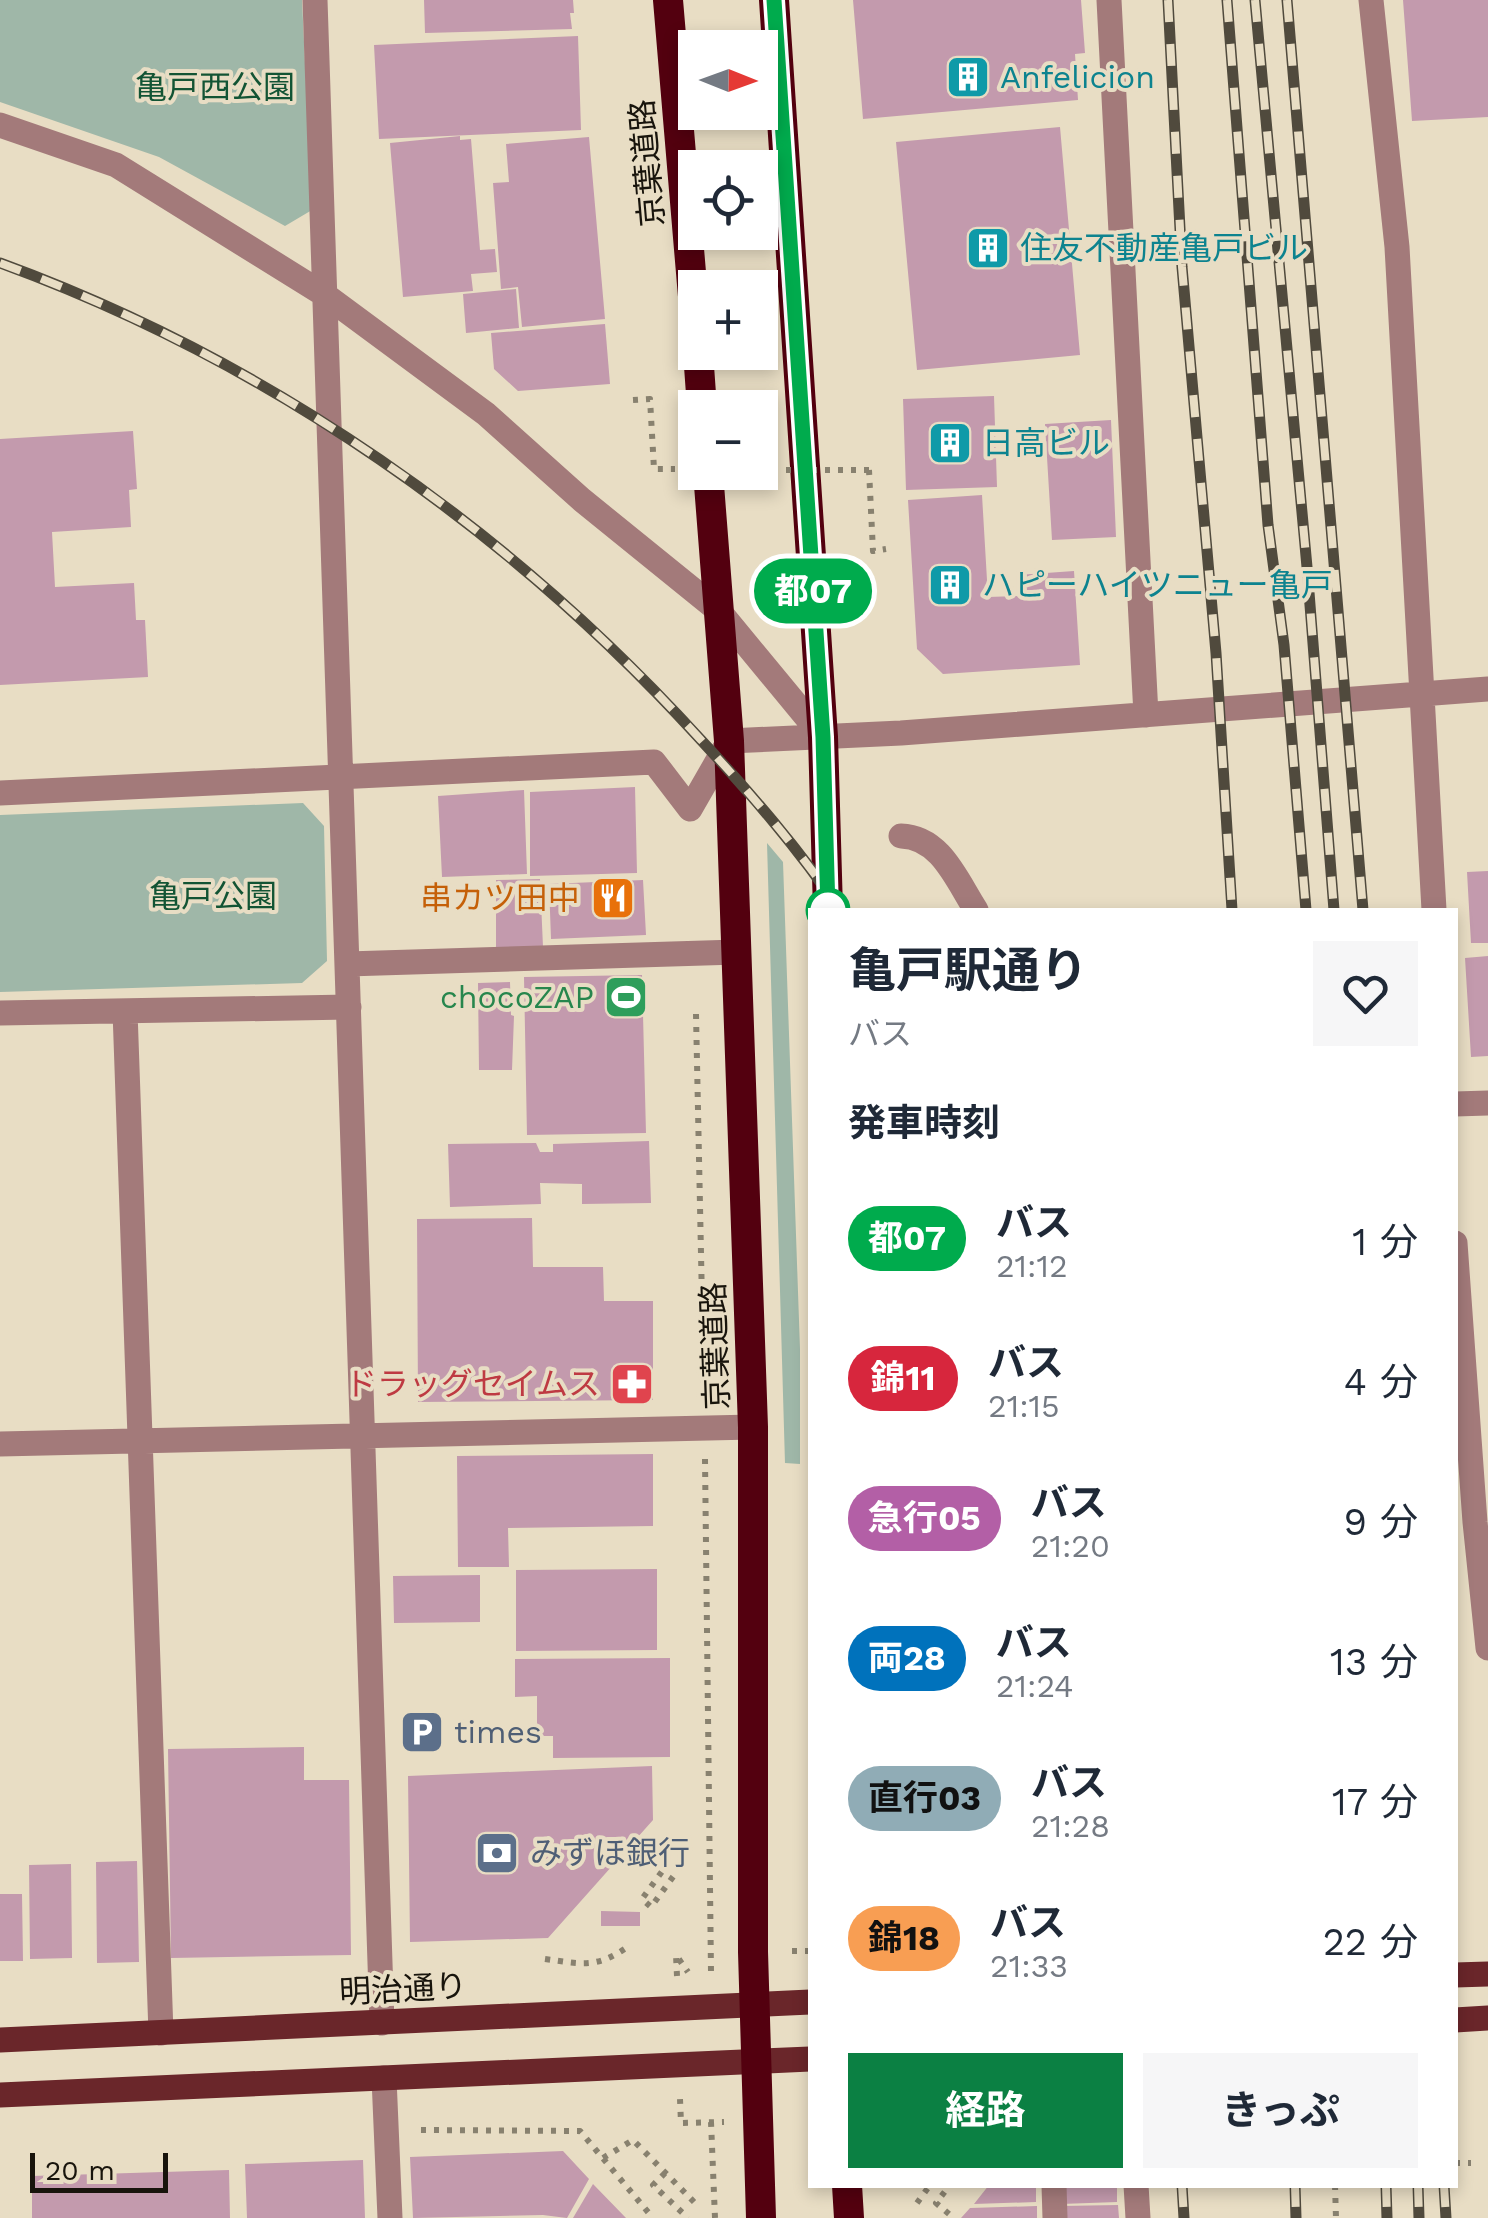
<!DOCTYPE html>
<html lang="ja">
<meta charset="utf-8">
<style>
:root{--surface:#fff;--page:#f6f6f7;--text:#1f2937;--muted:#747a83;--accent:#0b8043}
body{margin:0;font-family:"Work Sans","Noto Sans JP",sans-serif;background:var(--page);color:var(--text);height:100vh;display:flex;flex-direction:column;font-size:38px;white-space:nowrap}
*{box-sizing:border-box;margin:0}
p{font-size:32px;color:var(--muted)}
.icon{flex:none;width:55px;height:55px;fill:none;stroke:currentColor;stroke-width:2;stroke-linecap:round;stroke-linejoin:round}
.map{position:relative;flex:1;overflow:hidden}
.panel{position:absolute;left:808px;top:908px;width:650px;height:1280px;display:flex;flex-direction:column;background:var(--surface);border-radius:0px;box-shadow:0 5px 15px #0003}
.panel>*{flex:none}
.badge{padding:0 20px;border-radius:32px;font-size:35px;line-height:65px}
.needle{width:65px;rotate:91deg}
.tools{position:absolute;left:678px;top:30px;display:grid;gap:20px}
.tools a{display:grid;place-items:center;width:100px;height:100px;border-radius:0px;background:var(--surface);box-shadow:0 5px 15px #0003;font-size:50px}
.scale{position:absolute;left:30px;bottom:25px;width:138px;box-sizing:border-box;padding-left:10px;border:5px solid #18140c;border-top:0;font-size:28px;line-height:35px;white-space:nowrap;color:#18140c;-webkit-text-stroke:8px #e8ddc4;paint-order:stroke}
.map>.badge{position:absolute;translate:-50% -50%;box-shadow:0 0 0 5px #fff}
h2{padding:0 40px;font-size:38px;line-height:90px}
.round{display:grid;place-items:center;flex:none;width:105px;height:105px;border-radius:0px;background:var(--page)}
.headline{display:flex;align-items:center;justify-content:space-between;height:170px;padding:0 40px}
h1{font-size:48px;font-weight:700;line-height:75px}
.primary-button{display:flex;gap:20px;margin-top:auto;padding:20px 40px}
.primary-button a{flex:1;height:115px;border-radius:0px;background:var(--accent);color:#fff;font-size:40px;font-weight:700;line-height:115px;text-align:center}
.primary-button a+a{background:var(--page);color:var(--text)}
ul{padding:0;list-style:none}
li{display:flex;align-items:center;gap:30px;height:140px;padding:0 40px}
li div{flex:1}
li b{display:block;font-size:38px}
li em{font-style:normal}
li .badge{min-width:110px;font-weight:700;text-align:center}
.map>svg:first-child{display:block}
</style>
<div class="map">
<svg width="1488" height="2218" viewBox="0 0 1488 2218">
<rect width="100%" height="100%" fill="#e8ddc4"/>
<path fill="#9fb7a8" d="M 0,0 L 302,0 L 312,210 L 285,226 L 159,157 L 0,102 Z
M 303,803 L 324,826 L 327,961 L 302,983 L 0,992 L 0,815 Z
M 767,843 L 783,862 L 800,1349 L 800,1464 L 785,1463 Z"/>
<path fill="#c39aad" d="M 424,0 L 573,0 L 574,13 L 570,13 L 572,29 L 425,33 Z
M 853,0 L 1081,0 L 1085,53 L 1075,54 L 1078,100 L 863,119 Z
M 1403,0 L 1488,0 L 1488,117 L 1412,121 Z
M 578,36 L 581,130 L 379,139 L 374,45 Z
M 1060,127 L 1080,355 L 917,370 L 896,142 Z
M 460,136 L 460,140 L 471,139 L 480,250 L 495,249 L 497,272 L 471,274 L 473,291 L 403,297 L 390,143 Z
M 589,137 L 605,319 L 522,327 L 518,287 L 501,289 L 493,183 L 509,182 L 506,144 Z
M 516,289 L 519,328 L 466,333 L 463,294 Z
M 605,324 L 610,384 L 518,391 L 494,369 L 491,333 Z
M 994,396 L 997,487 L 906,490 L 903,399 Z
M 1111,420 L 1116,537 L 1052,540 L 1045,424 Z
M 133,431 L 137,489 L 129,490 L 131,527 L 52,532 L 55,587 L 134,583 L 136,620 L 145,620 L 148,677 L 0,685 L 0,439 Z
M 982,495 L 988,597 L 1019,596 L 1018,575 L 1074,571 L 1080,665 L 943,674 L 917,649 L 908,500 Z
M 635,787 L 637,873 L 530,876 L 530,792 Z
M 524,790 L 527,874 L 442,877 L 438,796 Z
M 1488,871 L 1488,943 L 1471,943 L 1467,872 Z
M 540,879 L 543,947 L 496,947 L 496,880 Z
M 643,880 L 646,935 L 551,939 L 549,884 Z
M 1488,956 L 1488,1056 L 1471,1057 L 1465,958 Z
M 642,975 L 646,1133 L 527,1135 L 524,977 Z
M 510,982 L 511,1015 L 514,1016 L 512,1070 L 479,1070 L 478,983 Z
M 649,1141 L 651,1203 L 582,1204 L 582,1184 L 540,1183 L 541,1204 L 450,1207 L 448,1144 L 536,1143 L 540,1152 L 553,1152 L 553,1144 Z
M 532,1218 L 533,1267 L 603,1267 L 604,1301 L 653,1301 L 653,1400 L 418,1402 L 417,1219 Z
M 653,1454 L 653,1526 L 508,1528 L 509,1567 L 458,1567 L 457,1456 Z
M 657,1569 L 657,1650 L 516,1651 L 516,1570 Z
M 480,1575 L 480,1622 L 394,1623 L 393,1576 Z
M 670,1658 L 670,1757 L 553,1758 L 553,1736 L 537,1736 L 537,1696 L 515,1697 L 515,1659 Z
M 304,1747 L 304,1780 L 349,1780 L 351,1955 L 171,1958 L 168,1749 Z
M 652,1766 L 653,1820 L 548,1938 L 410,1942 L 408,1776 Z
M 137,1861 L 139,1962 L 97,1963 L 96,1862 Z
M 71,1864 L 72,1958 L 30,1959 L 29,1865 Z
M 0,1894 L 22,1894 L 23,1961 L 0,1961 Z
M 601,1911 L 640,1912 L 640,1926 L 601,1926 Z
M 563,2151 L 589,2179 L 567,2218 L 543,2215 L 413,2218 L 410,2157 Z
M 363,2160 L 365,2218 L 247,2218 L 245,2164 Z
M 229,2170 L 230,2218 L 32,2218 L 32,2176 Z
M 593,2184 L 626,2218 L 573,2218 Z
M 989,2185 L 1036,2185 L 1036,2202 L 974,2204 Z
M 1060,2185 L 1117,2185 L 1117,2202 L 1061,2204 Z
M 1118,2205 L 1119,2218 L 1061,2218 L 1061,2206 Z
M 1037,2206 L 1037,2218 L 961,2218 L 970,2208 Z"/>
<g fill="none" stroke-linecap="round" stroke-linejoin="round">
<path stroke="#88816f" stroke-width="6" stroke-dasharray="5 8" stroke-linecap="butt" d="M 633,400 L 650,399 L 654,469 L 675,469
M 869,470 L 873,551 L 886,549
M 696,1014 L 704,1397
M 705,1459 L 711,1972
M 651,1855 L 666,1866 L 642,1899 L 651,1907 L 675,1874
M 792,1951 L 810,1951
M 545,1959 C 582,1964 596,1969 629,1946
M 677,1976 L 676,1955 L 688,1972
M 680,2099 L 681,2123 L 724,2122
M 711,2122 L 715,2218
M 421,2130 L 580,2131 L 653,2218
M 603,2158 L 633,2140 L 696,2204
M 1455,2163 L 1471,2163
M 665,2173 L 653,2185 L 688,2218
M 1335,2185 L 1336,2218
M 917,2203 L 930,2185
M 949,2214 L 936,2203 L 950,2185"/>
<path stroke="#a37a7a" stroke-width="25" d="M 315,0 L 382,2023
M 1109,0 L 1146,715
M 1371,0 L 1397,247 L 1434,910
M 0,125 L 116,165 L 325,295 L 486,414 L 582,500 L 719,611 L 823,737
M 0,793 L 654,762 L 690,809 L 729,741 L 901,733 L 1488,689
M 901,836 C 941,837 957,881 976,910
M 347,964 L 737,952
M 125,1011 L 161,2033
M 0,1013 L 349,1007
M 1455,1104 L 1488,1103
M 1455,1243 L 1475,1522 L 1488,1648
M 0,1444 L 753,1427
M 384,2078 L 390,2218
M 1054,2185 L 1055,2218
M 1136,2185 L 1138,2218"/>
<path stroke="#6a262a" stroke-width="25" d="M 1455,1975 L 1488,1974
M 1455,2020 L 1488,2018
M 0,2040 L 810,2002
M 0,2095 L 810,2059"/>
<path stroke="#53000f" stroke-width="30" d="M 668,0 L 695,320
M 774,0 L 823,737 L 828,910
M 698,352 L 702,408
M 708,472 L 729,741 L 753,1427 L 753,1952 L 761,2218
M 847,2185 L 849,2218"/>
<g stroke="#504a3d" stroke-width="11">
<path id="rail" d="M 1168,0 L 1182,267 L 1216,653 L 1232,910
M 1227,0 L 1268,525 L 1284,645 L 1306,910
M 1255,0 L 1307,567 L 1334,910
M 1287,0 L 1363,910
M 0,263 C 269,361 510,530 701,740 C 751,794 799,849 840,910
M 1182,2185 L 1184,2218
M 1295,2185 L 1296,2218
M 1386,2185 L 1387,2218
M 1418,2185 L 1419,2218
M 1444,2185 L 1446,2218"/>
</g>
<use href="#rail" stroke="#e8ddc4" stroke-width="8" stroke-dasharray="22" stroke-linecap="butt"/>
<path stroke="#88816f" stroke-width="6" stroke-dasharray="5 8" stroke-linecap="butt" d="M 760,470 L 869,470"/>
</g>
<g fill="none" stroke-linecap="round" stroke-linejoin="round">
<g stroke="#fff" stroke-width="22">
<path id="line" d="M 774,0 L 823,737 L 828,910"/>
</g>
<use href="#line" stroke="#00ab4d" stroke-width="15"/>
</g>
<defs>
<g id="building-square" transform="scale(2.25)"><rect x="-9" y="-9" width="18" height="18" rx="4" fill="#0f9aa8" stroke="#e8ddc4"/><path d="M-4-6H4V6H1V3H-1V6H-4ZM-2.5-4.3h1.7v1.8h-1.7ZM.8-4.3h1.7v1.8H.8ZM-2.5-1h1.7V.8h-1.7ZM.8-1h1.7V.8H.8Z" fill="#fff"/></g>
<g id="restaurant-square" transform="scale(2.25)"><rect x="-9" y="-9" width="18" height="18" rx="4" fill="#e8710a" stroke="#e8ddc4"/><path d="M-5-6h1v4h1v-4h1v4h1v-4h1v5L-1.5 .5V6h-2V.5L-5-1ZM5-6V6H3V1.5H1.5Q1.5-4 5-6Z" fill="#fff"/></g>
<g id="stadium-square" transform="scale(2.25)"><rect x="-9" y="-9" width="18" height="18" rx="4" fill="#2e9e5b" stroke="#e8ddc4"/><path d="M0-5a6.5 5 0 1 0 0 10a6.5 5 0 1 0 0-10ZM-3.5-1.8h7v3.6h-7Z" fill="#fff"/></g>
<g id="pharmacy-square" transform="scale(2.25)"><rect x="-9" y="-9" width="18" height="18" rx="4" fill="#e0444e" stroke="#e8ddc4"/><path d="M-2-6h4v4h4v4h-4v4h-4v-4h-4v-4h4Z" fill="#fff"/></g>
<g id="parking-square" transform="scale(2.25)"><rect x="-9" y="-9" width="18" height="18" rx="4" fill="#5c6f8a" stroke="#e8ddc4"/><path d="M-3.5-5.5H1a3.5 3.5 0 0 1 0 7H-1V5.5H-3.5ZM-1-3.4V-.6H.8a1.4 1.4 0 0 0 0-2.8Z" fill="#fff"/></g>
<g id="bank-square" transform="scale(2.25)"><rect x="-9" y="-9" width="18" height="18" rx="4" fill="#5c6f8a" stroke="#e8ddc4"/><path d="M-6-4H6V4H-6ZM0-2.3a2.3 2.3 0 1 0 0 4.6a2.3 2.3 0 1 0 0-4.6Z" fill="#fff"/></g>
</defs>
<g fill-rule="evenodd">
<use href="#building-square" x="968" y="77"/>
<use href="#building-square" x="988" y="248"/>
<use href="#building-square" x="950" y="443"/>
<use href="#building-square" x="950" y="585"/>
<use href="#restaurant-square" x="613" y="898"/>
<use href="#stadium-square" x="626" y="997"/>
<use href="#pharmacy-square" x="632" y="1384"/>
<use href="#parking-square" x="422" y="1732"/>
<use href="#bank-square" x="497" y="1853"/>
</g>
<circle fill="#fff" stroke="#00ab4d" stroke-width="5" cx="828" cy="910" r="20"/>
<g text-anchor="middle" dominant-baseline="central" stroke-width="8" stroke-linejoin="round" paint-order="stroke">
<g font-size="32" fill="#0d838f" stroke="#e8ddc4" text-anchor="start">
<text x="1000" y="77">Anfelicion</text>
<text x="1020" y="248">住友不動産亀戸ビル</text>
<text x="982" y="443">日高ビル</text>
<text x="982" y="585">ハピーハイツニュー亀戸</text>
</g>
<g font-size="32" fill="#125434" stroke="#e8ddc4">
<text x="215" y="87">亀戸西公園</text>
<text x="213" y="896">亀戸公園</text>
</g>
<g font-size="32" fill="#18140c" stroke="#e8ddc4">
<text transform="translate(647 163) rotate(-95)">京葉道路</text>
<text transform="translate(715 1346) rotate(-92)">京葉道路</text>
<text transform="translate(403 1989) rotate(-3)">明治通り</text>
</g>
<g font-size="32" fill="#c56008" stroke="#e8ddc4" text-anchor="end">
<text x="580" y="898">串カツ田中</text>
</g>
<g font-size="32" fill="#27864d" stroke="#e8ddc4" text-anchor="end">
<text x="594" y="997">chocoZAP</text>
</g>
<g font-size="32" fill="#be3a42" stroke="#e8ddc4" text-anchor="end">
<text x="600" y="1384">ドラッグセイムス</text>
</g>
<g font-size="32" fill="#4e5e75" stroke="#e8ddc4" text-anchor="start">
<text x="454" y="1732">times</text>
<text x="530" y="1853">みずほ銀行</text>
</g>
</g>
</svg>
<div class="tools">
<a><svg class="needle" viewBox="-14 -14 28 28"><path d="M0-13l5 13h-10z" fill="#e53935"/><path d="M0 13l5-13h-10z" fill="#747a83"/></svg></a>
<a><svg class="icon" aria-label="locate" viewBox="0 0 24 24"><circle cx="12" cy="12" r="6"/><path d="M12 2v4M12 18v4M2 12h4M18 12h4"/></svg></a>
<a>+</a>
<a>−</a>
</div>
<div class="scale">20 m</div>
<b class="badge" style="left:813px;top:591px;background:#00ab4d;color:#fff">都07</b>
<section class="panel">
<div class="headline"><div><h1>亀戸駅通り</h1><p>バス</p></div><a class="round"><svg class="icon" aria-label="heart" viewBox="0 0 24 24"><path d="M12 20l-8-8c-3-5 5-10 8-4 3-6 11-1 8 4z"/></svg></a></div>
<h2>発車時刻</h2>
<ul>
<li><span class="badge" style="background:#00ab4d;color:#fff">都07</span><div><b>バス</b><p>21:12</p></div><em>1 分</em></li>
<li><span class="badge" style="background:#d7263d;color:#fff">錦11</span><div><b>バス</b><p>21:15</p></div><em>4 分</em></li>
<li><span class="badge" style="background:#b35fa6;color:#fff">急行05</span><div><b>バス</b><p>21:20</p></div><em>9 分</em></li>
<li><span class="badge" style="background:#0072bc;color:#fff">両28</span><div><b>バス</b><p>21:24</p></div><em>13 分</em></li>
<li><span class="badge" style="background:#90acb6;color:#111">直行03</span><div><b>バス</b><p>21:28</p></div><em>17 分</em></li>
<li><span class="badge" style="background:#f89e53;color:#111">錦18</span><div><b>バス</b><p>21:33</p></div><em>22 分</em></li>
</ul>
<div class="primary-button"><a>経路</a><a>きっぷ</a></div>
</section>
</div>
